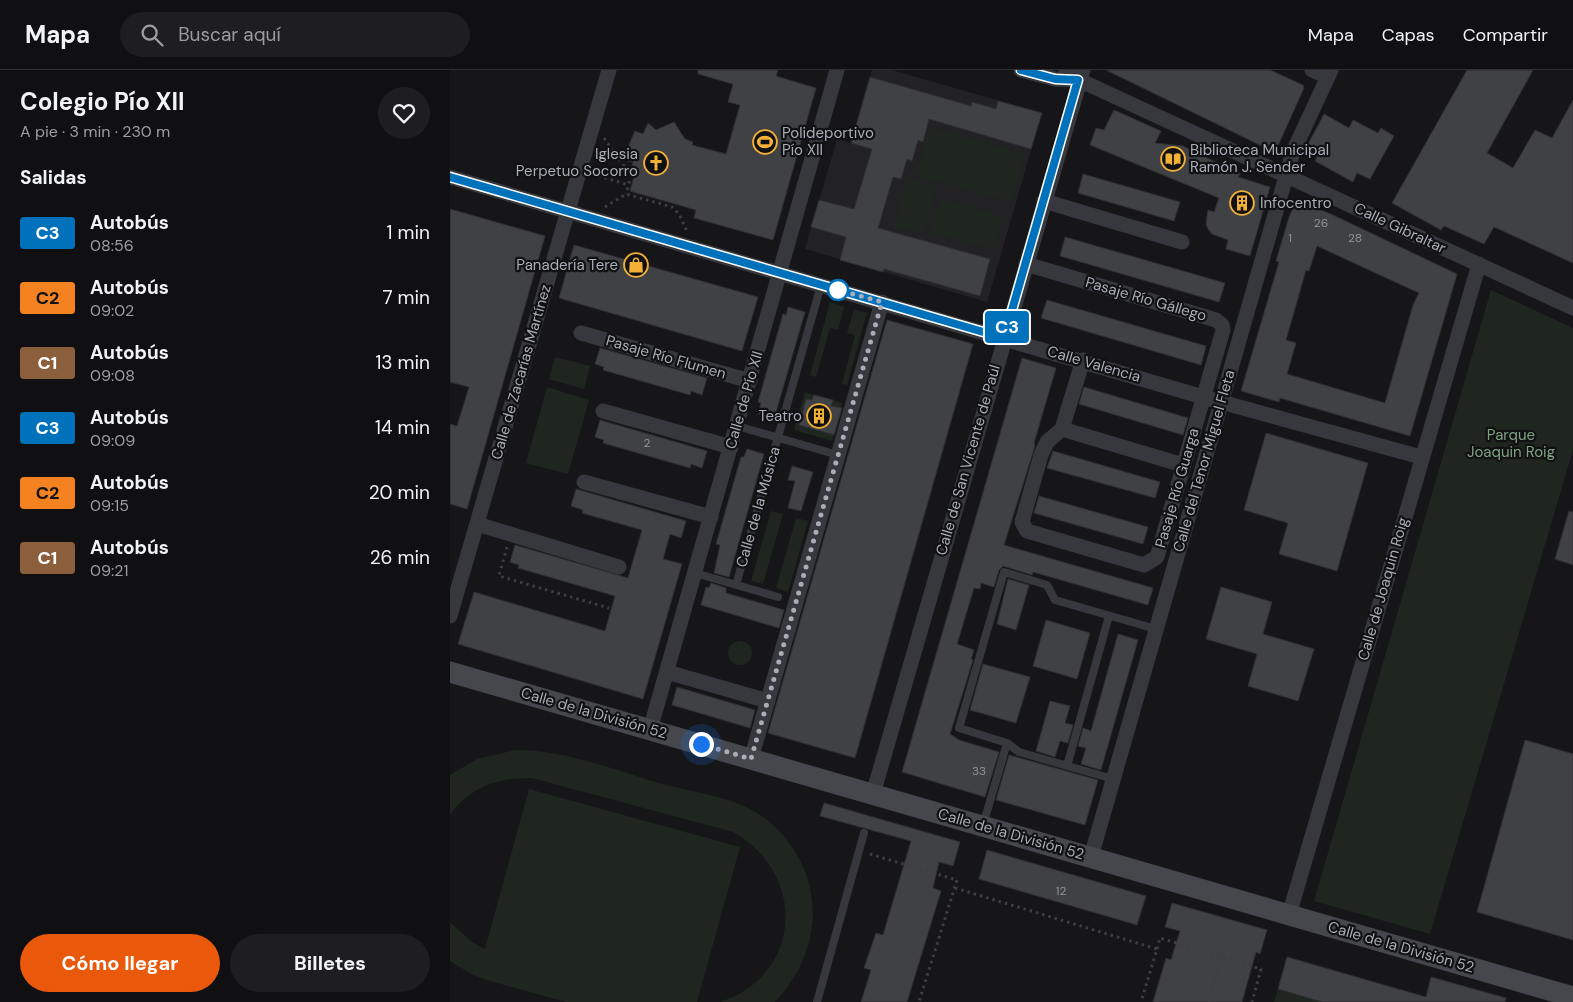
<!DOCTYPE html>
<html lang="es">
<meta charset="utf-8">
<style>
:root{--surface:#101012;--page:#1e1e20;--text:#f1f3f6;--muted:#9c9d9f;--line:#303032;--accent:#ea580c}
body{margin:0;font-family:"DM Sans",sans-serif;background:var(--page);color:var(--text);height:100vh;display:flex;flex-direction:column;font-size:19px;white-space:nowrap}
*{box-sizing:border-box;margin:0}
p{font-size:16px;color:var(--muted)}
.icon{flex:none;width:28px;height:28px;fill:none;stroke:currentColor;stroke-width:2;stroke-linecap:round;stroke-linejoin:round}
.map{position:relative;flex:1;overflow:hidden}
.drawer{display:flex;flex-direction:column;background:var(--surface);width:450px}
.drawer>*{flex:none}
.badge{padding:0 10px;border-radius:4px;font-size:18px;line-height:32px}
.you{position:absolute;width:25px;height:25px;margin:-12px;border:4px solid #fff;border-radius:50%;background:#1a73e8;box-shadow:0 0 0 8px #1a73e833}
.map>.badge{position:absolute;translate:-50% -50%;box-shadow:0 0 0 2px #fff}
h2{padding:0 20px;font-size:19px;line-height:45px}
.round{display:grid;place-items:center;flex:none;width:52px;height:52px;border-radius:26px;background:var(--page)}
.head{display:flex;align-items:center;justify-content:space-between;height:85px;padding:0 20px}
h1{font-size:24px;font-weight:700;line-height:38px}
.cta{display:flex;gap:10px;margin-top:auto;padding:10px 20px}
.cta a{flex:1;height:58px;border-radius:30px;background:var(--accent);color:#fff;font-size:20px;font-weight:700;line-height:58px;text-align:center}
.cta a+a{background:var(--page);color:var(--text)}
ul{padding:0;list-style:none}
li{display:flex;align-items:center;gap:15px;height:65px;padding:0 20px}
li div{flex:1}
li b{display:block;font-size:19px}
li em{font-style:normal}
li .badge{min-width:55px;font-weight:700;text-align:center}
header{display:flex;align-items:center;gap:30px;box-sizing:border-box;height:70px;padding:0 25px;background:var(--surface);border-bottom:1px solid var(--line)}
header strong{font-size:24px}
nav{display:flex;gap:28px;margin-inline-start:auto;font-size:18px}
.search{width:350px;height:45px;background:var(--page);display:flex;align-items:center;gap:12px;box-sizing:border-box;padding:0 18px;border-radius:28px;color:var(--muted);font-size:19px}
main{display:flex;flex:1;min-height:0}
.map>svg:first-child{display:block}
</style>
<header>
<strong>Mapa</strong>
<div class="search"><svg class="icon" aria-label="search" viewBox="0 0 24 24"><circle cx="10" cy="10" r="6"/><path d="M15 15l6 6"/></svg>Buscar aquí</div>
<nav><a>Mapa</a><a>Capas</a><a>Compartir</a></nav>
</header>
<main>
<section class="drawer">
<div class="head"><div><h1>Colegio Pío XII</h1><p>A pie · 3 min · 230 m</p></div><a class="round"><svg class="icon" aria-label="heart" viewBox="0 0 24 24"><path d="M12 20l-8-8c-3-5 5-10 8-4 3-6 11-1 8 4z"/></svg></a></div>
<h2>Salidas</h2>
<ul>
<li><span class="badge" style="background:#0072bc;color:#fff">C3</span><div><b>Autobús</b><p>08:56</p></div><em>1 min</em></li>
<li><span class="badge" style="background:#f58220;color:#111">C2</span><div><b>Autobús</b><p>09:02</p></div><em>7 min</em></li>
<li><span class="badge" style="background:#8b5e3c;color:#fff">C1</span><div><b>Autobús</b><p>09:08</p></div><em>13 min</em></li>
<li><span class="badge" style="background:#0072bc;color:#fff">C3</span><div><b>Autobús</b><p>09:09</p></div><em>14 min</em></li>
<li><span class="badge" style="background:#f58220;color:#111">C2</span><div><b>Autobús</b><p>09:15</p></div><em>20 min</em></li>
<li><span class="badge" style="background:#8b5e3c;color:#fff">C1</span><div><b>Autobús</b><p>09:21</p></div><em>26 min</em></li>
</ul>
<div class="cta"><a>Cómo llegar</a><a>Billetes</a></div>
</section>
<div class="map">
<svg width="1123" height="932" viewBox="0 0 1123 932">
<rect width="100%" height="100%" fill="#161618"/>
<path fill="#222225" d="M 422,0 L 442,0 L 592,43 L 537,232 L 355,179 L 387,69 L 401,73 Z"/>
<path fill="#1e261f" d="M 480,57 L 575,84 L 561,132 L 466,105 Z
M 458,108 L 487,117 L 473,164 L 444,156 Z
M 491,129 L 553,146 L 543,180 L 481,162 Z
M 1041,220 L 1123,258 L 1123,380 L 980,864 L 864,831 Z
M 380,232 L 394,237 L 388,260 L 380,258 L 366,307 L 360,305 Z
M 404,239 L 417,243 L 397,315 L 392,314 L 405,265 L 397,263 Z
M 105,287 L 140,296 L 134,319 L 99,309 Z
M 97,317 L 139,330 L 118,404 L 76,393 Z
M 355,322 L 364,325 L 362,330 L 356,329 L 349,355 L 381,364 L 388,338 L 382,336 L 383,330 L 392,333 L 382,371 L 344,360 Z
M 321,441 L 333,444 L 313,514 L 301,511 Z
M 346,448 L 358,451 L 338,522 L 326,518 Z
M278 583a12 12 0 1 1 24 0a12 12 0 1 1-24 0Z
M 65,680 C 116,680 167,701 216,715 C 247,723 286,727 313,747 C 376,794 378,877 325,932 L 270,932 C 353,905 357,803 283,762 L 82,708 C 50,707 19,717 0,745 L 0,705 L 27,689 Z
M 79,719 L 290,777 L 247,932 L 116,932 L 40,911 L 23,905 L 0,891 L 0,852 L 22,872 L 35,879 Z
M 828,919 L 872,932 L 824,932 Z"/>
<path fill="#404145" stroke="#303034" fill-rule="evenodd" d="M 248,0 L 328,0 L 326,6 L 366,18 L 323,170 L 244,148 L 246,140 L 180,121 L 185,103 L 181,102 L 183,92 L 177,91 L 178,77 L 185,61 L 193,64 L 198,53 L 206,60 L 224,52 L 235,69 L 243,72 L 242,75 L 276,84 L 290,35 L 278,32 L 283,14 L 248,4 Z
M 656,0 L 820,0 L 853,15 L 854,18 L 827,78 L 824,77 L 822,81 Z
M 1017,0 L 1083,0 L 1037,83 L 1063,98 L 1085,60 L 1102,68 L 1123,30 L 1123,193 L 1044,157 L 1034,174 L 994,156 L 991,160 L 942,133 Z
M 420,7 L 521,36 L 522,32 L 546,39 L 548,31 L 592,43 L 581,79 L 479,49 L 473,72 L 468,70 L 462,91 L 457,89 L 451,109 L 443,107 L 428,158 L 540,189 L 530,226 L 434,199 L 433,202 L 390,190 L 396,167 L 361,157 L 369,130 L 404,139 L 422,79 L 401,73 Z
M 664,40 L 711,61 L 705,73 L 733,76 L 790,104 L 788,107 L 820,117 L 800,186 L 776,179 L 778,170 L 762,164 L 758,159 L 756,154 L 758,140 L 764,142 L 769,128 L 640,75 L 646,58 L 654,60 Z
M 874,44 L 899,58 L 903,50 L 928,63 L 931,58 L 944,66 L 920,109 L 907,103 L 903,112 L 865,91 L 869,83 L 857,76 Z
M 633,104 L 730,132 L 724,151 L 628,123 Z
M 847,130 L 883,145 L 1007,204 L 960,366 L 830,328 L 829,332 L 791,321 L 829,192 L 826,191 L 839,147 ZM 867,176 L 969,223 L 963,235 L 935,333 L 837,304 L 846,273 L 836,270 L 856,200 L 859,201 Z
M 0,139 L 95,166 L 17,439 L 0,434 L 0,354 L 7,356 L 19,317 L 0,312 Z
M 615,167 L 775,213 L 769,232 L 610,186 Z
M 124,175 L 308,227 L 292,281 L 109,228 Z
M 597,230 L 756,276 L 751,295 L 591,248 Z
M 338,237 L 355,242 L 324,349 L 308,344 L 311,333 L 308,332 L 333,244 L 336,245 Z
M 437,250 L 523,274 L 405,688 L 318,663 Z
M 150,278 L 257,308 L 252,325 L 241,321 L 240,325 L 153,300 L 154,297 L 145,294 Z
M 572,288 L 606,298 L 584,373 L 585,376 L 554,475 L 703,518 L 698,535 L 583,502 L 582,505 L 553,496 L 549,500 L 544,517 L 531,513 L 530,519 L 524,518 L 507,574 L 524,580 L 521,589 L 523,590 L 500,664 L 509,670 L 549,682 L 535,727 L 452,702 Z
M 634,317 L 738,348 L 733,365 L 629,334 Z
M 364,325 L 383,330 L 381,336 L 392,338 L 384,365 L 349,355 L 356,329 L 362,330 Z
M 150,350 L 257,381 L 252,398 L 241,394 L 240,398 L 153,373 L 154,370 L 145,367 Z
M 816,363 L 918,393 L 887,501 L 829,484 L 838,453 L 794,440 Z
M 297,379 L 314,384 L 279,507 L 264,503 L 270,475 L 266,474 L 291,387 L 294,387 Z
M 603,381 L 710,412 L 705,428 L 597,398 Z
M 342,396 L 363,402 L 351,441 L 338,438 L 345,411 L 338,410 Z
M 126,419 L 236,451 L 231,468 L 220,464 L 213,489 L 232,494 L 193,629 L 8,574 L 24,522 L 155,561 L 165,526 L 68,498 L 69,495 L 60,492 L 65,475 L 178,508 L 192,460 L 132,443 L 133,440 L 121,436 Z
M 589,426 L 698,457 L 693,474 L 584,443 Z
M 1119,441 L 1123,442 L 1123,495 L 1105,489 Z
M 558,509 L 579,515 L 566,560 L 547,554 Z
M 261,513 L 276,518 L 276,523 L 334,540 L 329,558 L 251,535 L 256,517 L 259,518 Z
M 771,517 L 822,532 L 813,564 L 864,579 L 848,631 L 798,616 L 807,584 L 756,569 Z
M 596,550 L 640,563 L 627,609 L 583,596 Z
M 668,564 L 688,570 L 651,700 L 631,694 L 636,678 L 628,676 L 633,658 L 641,661 Z
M 533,594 L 580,607 L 566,653 L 520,640 Z
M 227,617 L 305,640 L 300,658 L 222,635 Z
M 600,631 L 620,636 L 615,653 L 623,655 L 618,673 L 610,671 L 605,687 L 586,681 Z
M 1075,670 L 1123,684 L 1123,870 L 1027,842 Z
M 559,685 L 648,710 L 635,755 L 546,730 Z
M 374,733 L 510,772 L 503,796 L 489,792 L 483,818 L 491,821 L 457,932 L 411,932 L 421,900 L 414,898 L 426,863 L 433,865 L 461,771 L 370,746 Z
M 537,780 L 696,826 L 687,855 L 529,809 Z
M 722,833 L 817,860 L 810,884 L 806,882 L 792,932 L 703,932 L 716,888 L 721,890 L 730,861 L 715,857 Z
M 837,887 L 976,927 L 981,907 L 1056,928 L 1055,932 L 872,932 L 828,919 Z"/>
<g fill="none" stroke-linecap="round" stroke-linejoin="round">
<path stroke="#3d3f44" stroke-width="3" stroke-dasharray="2.5 4" stroke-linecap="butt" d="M 154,68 L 181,106 L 176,124
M 142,104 L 179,115
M 155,137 L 176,124 L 222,137 L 229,144 L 237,161
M 57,477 L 49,506 L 159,538
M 420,784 L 507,810 L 469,932
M 505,818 L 707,879 L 691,932
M 707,879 L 710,868 L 811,899 L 802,932
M 759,932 L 771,887"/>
<path stroke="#37383d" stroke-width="8" d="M 287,356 L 388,385
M 245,503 L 328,527
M 286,515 L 371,215
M 617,696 L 659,546
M 663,709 L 569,682 L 557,673 L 509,658 L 554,502 L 597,515 L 605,530 L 706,559
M 533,755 L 557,673
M 367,932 L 414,763"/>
<path stroke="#37383d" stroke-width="15" d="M 571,0 L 605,9 L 629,10
M 616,0 L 629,10 L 1123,238
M 862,0 L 878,7
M 0,107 L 753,327 L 971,387
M 594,131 L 732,172
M 576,194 L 766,250 L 772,255 L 773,260 L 707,487 L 694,495 L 577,461 L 572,452 L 591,385 L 597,372 L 612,359 L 633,290
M 131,263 L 300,311
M 153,341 L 281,377
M 612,359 L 733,395
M 134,412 L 261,447
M 27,454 L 169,497
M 0,546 L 159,0
M 217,602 L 318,631
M 200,660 L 387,0
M 301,689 L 432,232
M 423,724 L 633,0
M 641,787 L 843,82 L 881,0
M 839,845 L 1029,194"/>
<path stroke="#45474d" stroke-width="21" d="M 0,602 L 1123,927"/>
</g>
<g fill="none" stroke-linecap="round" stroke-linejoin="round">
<g stroke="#fff" stroke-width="11">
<path id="line" d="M 0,107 L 554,268 L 628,10 L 605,9 L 571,0"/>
</g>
<use href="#line" stroke="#0072bc" stroke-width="8"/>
<path stroke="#a8adb8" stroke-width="5" stroke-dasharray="0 9" d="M 251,674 L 301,689 L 432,232 L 388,220"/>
</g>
<defs>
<g id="stadium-ring" transform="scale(1.25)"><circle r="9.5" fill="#111113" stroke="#f2b134" stroke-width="1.5"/><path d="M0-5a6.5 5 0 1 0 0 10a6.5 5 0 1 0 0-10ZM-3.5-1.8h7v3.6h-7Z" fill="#f2b134"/></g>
<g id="library-ring" transform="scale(1.25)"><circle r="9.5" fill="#111113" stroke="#f2b134" stroke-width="1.5"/><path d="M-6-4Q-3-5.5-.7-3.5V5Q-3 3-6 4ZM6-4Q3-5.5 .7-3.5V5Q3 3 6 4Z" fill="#f2b134"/></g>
<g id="church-ring" transform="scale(1.25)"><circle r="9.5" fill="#111113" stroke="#f2b134" stroke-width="1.5"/><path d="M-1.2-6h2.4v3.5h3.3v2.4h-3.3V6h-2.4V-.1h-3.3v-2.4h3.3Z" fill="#f2b134"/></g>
<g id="building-ring" transform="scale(1.25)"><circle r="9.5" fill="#111113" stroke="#f2b134" stroke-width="1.5"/><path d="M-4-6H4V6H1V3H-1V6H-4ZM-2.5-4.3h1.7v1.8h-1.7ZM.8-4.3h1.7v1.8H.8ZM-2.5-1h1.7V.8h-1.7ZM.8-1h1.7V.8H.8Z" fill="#f2b134"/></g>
<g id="shop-ring" transform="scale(1.25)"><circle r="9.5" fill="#111113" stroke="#f2b134" stroke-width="1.5"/><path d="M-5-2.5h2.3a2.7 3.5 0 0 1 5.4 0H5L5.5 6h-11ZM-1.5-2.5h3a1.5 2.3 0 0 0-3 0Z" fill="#f2b134"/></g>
</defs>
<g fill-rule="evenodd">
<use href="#stadium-ring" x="315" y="72"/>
<use href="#library-ring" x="723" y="89"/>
<use href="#church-ring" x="206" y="93"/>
<use href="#building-ring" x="792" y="133"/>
<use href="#shop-ring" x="186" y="195"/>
<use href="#building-ring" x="369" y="346"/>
</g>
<circle fill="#fff" stroke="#0072bc" stroke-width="2.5" cx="388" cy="220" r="10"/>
<g text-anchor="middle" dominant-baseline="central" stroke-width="4.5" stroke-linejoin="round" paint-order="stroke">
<g font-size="12" fill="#8e929b">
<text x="871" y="153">26</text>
<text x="840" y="168">1</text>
<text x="905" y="168">28</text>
<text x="197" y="373">2</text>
<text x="529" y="701">33</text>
<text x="611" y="821">12</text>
</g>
<g font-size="15" fill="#a8adb8" stroke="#111113" text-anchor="start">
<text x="332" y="63">Polideportivo<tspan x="332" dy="17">Pío XII</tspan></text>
<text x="740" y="80">Biblioteca Municipal<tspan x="740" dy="17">Ramón J. Sender</tspan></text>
<text x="188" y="84" text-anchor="end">Iglesia<tspan x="188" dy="17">Perpetuo Socorro</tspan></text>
<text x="810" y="133">Infocentro</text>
<text x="168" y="195" text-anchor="end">Panadería Tere</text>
<text x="352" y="346" text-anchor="end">Teatro</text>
</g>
<g font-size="15" fill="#a8adb8" stroke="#111113">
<text transform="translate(950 158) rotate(25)">Calle Gibraltar</text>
<text transform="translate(696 229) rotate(16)">Pasaje Río Gállego</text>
<text transform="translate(216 287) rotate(16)">Pasaje Río Flumen</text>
<text transform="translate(644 294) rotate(16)">Calle Valencia</text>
<text transform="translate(71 302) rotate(-74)">Calle de Zacarías Martínez</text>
<text transform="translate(294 330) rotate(-74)">Calle de Pío XII</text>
<text transform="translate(518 390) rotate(-74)">Calle de San Vicente de Paúl</text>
<text transform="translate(754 391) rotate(-74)">Calle del Tenor Miguel Fleta</text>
<text transform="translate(727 418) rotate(-74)">Pasaje Río Guarga</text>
<text transform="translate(308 437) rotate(-74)">Calle de la Música</text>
<text transform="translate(933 519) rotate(-74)">Calle de Joaquin Roig</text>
<text transform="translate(144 643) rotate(16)">Calle de la División 52</text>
<text transform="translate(561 764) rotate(16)">Calle de la División 52</text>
<text transform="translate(951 877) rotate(16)">Calle de la División 52</text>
</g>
<g font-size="15" fill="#7fa381" stroke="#111113">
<text x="1061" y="365">Parque<tspan x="1061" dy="17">Joaquin Roig</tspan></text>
</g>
</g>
</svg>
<div class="you" style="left:251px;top:674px"></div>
<b class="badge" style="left:557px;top:257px;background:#0072bc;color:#fff">C3</b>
</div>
</main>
